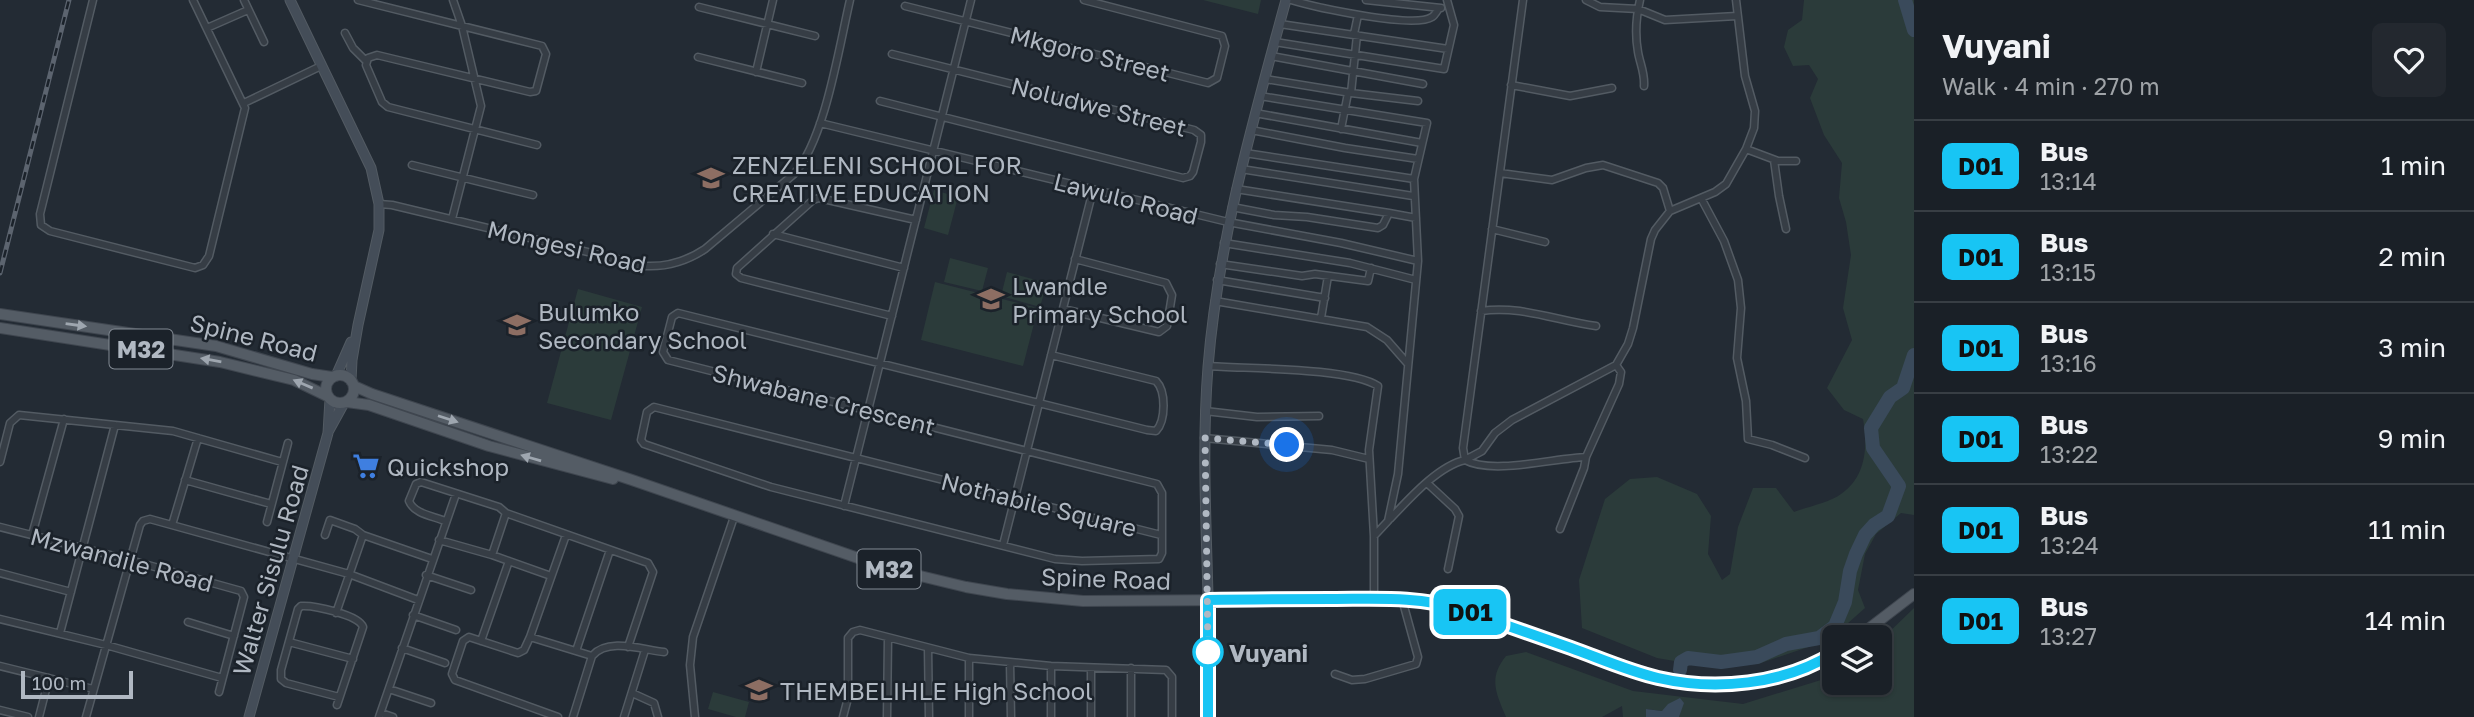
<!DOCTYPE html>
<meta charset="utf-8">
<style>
:root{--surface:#1a2027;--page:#23282f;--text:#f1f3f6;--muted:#9fa3a7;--line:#383e44}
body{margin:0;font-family:"Golos Text",sans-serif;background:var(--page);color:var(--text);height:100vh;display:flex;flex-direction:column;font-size:26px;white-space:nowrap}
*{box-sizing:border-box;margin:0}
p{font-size:23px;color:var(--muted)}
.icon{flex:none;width:38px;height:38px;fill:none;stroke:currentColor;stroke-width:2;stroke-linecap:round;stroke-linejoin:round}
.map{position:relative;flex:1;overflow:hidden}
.details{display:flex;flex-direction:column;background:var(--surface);width:560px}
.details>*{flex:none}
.badge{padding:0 14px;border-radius:10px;font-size:24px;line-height:46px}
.buttons{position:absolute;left:1822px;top:625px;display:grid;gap:14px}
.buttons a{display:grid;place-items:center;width:70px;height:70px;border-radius:10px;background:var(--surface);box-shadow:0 2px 5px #0004,0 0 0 2px var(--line);font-size:35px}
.scale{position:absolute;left:21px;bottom:18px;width:112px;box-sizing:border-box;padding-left:7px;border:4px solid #b0b8c2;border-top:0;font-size:19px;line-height:24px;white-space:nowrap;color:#b0b8c2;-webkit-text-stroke:5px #1b222a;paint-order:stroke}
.you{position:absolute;width:35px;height:35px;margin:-18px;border:5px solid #fff;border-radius:50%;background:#1a73e8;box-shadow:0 0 0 10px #1a73e833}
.map>.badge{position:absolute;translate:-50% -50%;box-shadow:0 0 0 4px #fff}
.round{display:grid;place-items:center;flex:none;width:74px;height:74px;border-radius:10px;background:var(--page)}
.overview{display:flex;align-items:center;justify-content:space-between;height:119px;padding:0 28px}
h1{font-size:33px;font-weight:700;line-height:52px}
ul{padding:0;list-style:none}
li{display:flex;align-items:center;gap:21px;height:91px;padding:0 28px;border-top:2px solid var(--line)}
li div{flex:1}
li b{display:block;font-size:26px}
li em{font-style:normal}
li .badge{min-width:77px;font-weight:700;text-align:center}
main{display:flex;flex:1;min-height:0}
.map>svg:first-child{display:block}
</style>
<main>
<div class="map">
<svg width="1914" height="717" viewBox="0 0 1914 717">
<rect width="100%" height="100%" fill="#232b34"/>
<path fill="#2b3b3a" d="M 1203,0 L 1261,0 L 1258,14 Z
M 1804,0 L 1914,0 L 1914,515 L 1901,513 L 1876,534 L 1865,554 L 1858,590 L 1865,608 L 1829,640 L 1758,664 L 1698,665 L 1657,658 L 1582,628 L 1579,580 L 1605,499 L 1630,479 L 1657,477 L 1697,494 L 1711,516 L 1708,554 L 1722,580 L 1730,574 L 1738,527 L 1753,488 L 1776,488 L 1794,512 C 1807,507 1831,502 1841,494 C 1866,477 1868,447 1863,419 L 1844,410 L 1827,388 L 1852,340 L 1843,308 L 1851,255 L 1846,222 L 1839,198 L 1842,163 L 1824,135 L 1810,98 L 1818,79 L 1809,65 L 1793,66 L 1784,47 L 1788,30 L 1802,20 Z
M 934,190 L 958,197 L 948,235 L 924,228 Z
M 950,258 L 988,268 L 982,291 L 944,282 Z
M 1007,272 L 1047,283 L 1040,307 L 1001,296 Z
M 935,282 L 1038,308 L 1023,366 L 921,340 Z
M 578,289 L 642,307 L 611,420 L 547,403 Z
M 1914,608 L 1914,717 L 1679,717 L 1683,703 L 1662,711 L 1646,709 L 1646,717 L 1623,717 L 1622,706 L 1602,717 L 1506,717 C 1496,693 1488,678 1506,656 L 1526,652 L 1633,691 L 1743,704 L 1834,676 L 1834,682 L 1880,682 L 1880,641 Z
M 713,692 L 749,702 L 745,717 L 736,717 L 708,709 Z"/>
<path fill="#3a4a5b" d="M 1680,698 L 1684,703 L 1679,717 L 1646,717 L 1646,709 L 1662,711 L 1668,704 Z"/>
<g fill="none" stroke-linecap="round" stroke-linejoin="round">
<path stroke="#3a4a5b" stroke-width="14" d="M 1905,0 L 1914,30
M 1680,670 L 1681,662 L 1688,658 L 1721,662 L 1757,657 L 1786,644 L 1819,638 L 1835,626 L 1845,602 L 1850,571 L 1856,554 L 1865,535 L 1874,525 L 1888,516 L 1899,486 L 1873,448 L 1871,428 L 1890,397 L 1903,388 L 1914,355"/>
<g stroke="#535b63" stroke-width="9">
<path id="street" d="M 93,0 L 40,214 L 41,225 L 50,231 L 195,268 L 203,265 L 209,256 L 245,108 L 193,0
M 244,0 L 264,42
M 358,0 L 542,46 L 546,54 L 536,91 L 530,92 L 377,55 L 368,58 L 366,65 L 382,102 L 388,107 L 537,145
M 1291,0 C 1314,7 1414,29 1432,17 C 1435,15 1437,11 1439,8
M 1366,0 L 1441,8
M 1586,0 L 1600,7 L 1638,9 L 1665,20 L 1737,16
M 1640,0 C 1636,17 1635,35 1638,52 C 1640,64 1645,73 1644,86
M 905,6 L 1208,83 L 1217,78 L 1225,46 L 1222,36 L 1084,0
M 699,7 L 815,36
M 1280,24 L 1448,49
M 207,28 L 248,10
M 345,33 L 353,48 L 366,61
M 1354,34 L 1358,15
M 1275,42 L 1444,69 L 1454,25 L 1447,0
M 1271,56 L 1423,84
M 698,57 L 802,83
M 756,72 L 773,0
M 1265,79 L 1351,93 L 1418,101
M 1511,85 L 1570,96 L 1612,88
M 1351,93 L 1357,35
M 1260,96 L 1427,123 L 1414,179 L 1418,261 L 1398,474 L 1388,521 L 1374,536
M 880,101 L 1183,178 L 1190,176 L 1193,172 L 1201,142 L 1201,135 L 1194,130 L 892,54
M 244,103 L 321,66
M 1255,113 L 1422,143
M 820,123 L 1228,222 L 1341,243 L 1418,261
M 1341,129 L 1348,93
M 1251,130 L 1345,148 L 1418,159
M 1746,149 L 1778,161 L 1796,161
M 1245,153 L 1414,179
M 1774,160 L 1779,196 L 1786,229
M 412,165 L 533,195
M 1241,169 L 1413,196
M 1701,198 L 1724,241 L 1738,280 L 1741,308 L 1737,358 L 1746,401 L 1748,439 L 1772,445 L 1805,458
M 379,204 L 392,205 L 646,266 C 668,267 687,261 705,249 L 794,174 C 825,140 839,47 850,0
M 1232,207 L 1274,215 L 1307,217 L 1378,228 L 1383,225 L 1389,213 L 1236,189
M 1670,211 L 1715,192 L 1726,184 L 1746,149 L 1754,128 L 1755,111 L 1745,76 L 1736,0
M 1389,213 L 1416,218
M 452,219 L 481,106 L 462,26 L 453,0
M 1492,229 L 1545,242
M 773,234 L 904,268
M 1224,243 L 1350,263 L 1416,280
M 1220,264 L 1302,276 L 1315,274 L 1368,281 L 1371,268
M 1217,280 L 1325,298
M 1215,301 L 1367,327 L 1387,340 L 1408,364
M 1063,309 L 1159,332 L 1167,326 L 1172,295 L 1166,283 L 1075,259
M 1481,311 C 1521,305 1557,321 1596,326
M 892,316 L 741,278 L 736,274 L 737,268 L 813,200 L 819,198 L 916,220
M 1321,318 L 1328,276
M 1051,355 L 1156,381 C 1166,391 1166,420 1156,431 L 1147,430 L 678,313 L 672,317 L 663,352 L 668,360 L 1157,484 L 1162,493 L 1162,553 L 1159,559 L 1082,561 L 1055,559 L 771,487 L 644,444 L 641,440 L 647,412 L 654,407 L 1161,535
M 1208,366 C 1246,369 1349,367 1378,386 L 1369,450 L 1374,536 L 1374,598
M 1205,411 L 1257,417 L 1319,416
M 1204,438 L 1332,450 L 1369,459
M 1465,460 L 1482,451 L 1495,433 L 1512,420 L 1616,365 L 1628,344 L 1633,328 L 1651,239 L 1655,230 L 1670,211 L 1663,188 L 1658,183 L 1603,165 L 1586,168 L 1552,180 L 1500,173
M 1465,460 C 1492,475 1555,458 1586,457 L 1619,384 L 1621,372 L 1616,365
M 0,462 L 10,423 L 19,415 L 173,431 L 282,462
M 185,480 L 271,504
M 1427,483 L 1455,509 L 1459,516 L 1448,569
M 844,506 L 971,0
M 1390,519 C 1409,499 1438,466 1465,460 L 1463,448 L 1523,0
M 445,521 C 433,516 414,514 409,501 L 416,484 L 421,482 L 499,507 L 506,513
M 267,522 L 288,443
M 172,525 L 198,438
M 0,527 L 130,560 L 241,591 L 244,597 L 219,692
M 1560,529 L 1584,468 L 1586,457
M 32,535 L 64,419
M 325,535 L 330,520 L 355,529 L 363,535 L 432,559
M 439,540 L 492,555
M 1003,545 L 1093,190
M 0,573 L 71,592
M 426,575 L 471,590
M 551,576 L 492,555 L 506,513 L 648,563 L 653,572 L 628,647
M 336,613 L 363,535
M 413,615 L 456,630
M 0,619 L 106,645 L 222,678
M 188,622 L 234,636
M 60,633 L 115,425
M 530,637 L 566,535
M 481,641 L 509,561
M 289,642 L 353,659
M 402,648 L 445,663
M 928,648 L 929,717
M 576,651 L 610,550
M 969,658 L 969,717
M 1010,663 L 1011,717
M 0,666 L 93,689
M 1051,666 L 1051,717
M 1091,668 L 1091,717
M 1131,668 L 1131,717
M 1335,674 L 1352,680 L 1365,679 L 1416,664 L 1418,657 L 1402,599
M 389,689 L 431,703
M 632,693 L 654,703 L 658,717
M 337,705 L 363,627 C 359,615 314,605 301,606 L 298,609 L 281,670 L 281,679 L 286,683 L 339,697
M 0,710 L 28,717
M 381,713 L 393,717
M 39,717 L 49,678
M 86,717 L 140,525 L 143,521 L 150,519 L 349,574 L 418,600
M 379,717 L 456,494
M 558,717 L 455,680 L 452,674 L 463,641 L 469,637 L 518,653 L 524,650 L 530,637 L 592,656
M 573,717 L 592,656 C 608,637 643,650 664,652
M 624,717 L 645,650
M 695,717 L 690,665 L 693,637 L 734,517
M 843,717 L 848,698 L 848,638 L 853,632 L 860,630 L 969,658 L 1051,666 L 1166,670 L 1172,677 L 1172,717
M 887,717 L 888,638"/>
</g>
<g stroke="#535b63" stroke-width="11">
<path id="secondary" d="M 290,0 L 371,168 L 379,204 L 379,230 L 358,325 L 352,360 L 351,381
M 336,376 L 351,342
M 328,432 L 344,403
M 249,717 L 328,433 L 330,399
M 1208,717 C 1208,676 1209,636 1208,595 C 1206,519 1202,443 1208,367 C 1218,242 1253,121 1286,0"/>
</g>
<g stroke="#3f464f" stroke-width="12">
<path id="primary" d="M 0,314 L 216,346 L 312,374 L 332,377
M 0,328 L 220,362 L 294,380 L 327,396
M326 389a14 14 0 1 1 28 0a14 14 0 1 1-28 0Z
M 354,386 L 372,394 L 632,480 L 887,568 L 966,587 L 1007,594 L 1083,601 L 1411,599 L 1460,609 C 1499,622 1538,636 1576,650 C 1603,660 1630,671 1658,678 C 1716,691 1782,685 1834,653
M 347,402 L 369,405 L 489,446 L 613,479
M 1858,637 L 1914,594"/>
</g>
<use href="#street" stroke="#363d45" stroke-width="6"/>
<use href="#secondary" stroke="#444d58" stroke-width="9"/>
<use href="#primary" stroke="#545c65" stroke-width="10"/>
<g stroke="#5c646f" stroke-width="5">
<path id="rail" d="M 0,273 L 69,0"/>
</g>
<use href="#rail" stroke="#1b222a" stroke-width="2.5" stroke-dasharray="8" stroke-linecap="butt"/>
</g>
<defs><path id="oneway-solid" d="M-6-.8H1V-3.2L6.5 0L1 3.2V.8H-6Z" transform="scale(1.75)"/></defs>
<g fill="#9ea6af">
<use href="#oneway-solid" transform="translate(76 325) rotate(8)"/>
<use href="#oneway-solid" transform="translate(211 360) rotate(-170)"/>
<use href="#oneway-solid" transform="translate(303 384) rotate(-157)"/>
<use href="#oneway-solid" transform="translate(448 419) rotate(18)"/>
<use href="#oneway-solid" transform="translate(531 458) rotate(-164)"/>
</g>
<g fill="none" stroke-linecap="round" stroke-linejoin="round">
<g stroke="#fff" stroke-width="16">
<path id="line" d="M 1208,717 L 1208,600 C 1250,599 1291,599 1332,599 C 1376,599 1418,596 1460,609 C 1497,622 1534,635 1571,648 C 1599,658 1628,671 1658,678 C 1715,691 1783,685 1834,653"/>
</g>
<use href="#line" stroke="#18c5f4" stroke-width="10"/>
<path stroke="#b0b8c2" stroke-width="7" stroke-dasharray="0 12.6" d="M 1208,652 L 1205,438 L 1287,445"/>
</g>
<defs>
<g id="school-bare" transform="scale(2.1)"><path d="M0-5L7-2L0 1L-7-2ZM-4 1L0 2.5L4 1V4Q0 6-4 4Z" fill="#8d6e63" stroke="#1b222a" stroke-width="2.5" paint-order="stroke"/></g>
<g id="supermarket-bare" transform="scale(2.1)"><path d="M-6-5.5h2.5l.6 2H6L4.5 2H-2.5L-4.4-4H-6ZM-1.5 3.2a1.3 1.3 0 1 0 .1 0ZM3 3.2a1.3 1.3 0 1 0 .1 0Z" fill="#3f7fe0" stroke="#1b222a" stroke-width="2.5" paint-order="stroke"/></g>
</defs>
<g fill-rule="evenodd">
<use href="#school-bare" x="711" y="178"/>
<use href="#school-bare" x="991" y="299"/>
<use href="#school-bare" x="517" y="325"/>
<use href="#supermarket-bare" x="366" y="466"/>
<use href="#school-bare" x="759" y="690"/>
</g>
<circle fill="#fff" stroke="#18c5f4" stroke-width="3.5" cx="1208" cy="652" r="14"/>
<g text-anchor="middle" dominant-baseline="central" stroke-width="5" stroke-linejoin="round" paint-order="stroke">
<g fill="#1b222a" stroke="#838b94" stroke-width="2">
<rect x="109.5" y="329.5" width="63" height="39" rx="5"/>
<rect x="857.5" y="549.5" width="63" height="39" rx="5"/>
</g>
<g font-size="23" font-weight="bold" fill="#b0b8c2">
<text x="141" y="349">M32</text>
<text x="889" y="569">M32</text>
</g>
<g font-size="24" fill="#b0b8c2" stroke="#1b222a">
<text transform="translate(1090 53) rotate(14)">Mkgoro Street</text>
<text transform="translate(1099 106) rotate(14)">Noludwe Street</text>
<text transform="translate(1126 198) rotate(14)">Lawulo Road</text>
<text transform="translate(567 246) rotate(13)">Mongesi Road</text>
<text transform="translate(254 337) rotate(14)">Spine Road</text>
<text transform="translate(824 399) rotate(14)">Shwabane Crescent</text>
<text transform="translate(1039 504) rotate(14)">Nothabile Square</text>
<text transform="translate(122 559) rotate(15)">Mzwandile Road</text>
<text transform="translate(270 570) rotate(-74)">Walter Sisulu Road</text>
<text transform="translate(1106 578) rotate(2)">Spine Road</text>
</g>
<g font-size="24" fill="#b0b8c2" stroke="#1b222a" text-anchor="start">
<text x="732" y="164">ZENZELENI SCHOOL FOR<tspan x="732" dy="28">CREATIVE EDUCATION</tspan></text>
<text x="1012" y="285">Lwandle<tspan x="1012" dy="28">Primary School</tspan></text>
<text x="538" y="311">Bulumko<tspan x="538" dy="28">Secondary School</tspan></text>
<text x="387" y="466">Quickshop</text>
<text x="780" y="690">THEMBELIHLE High School</text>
</g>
<g font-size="24" font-weight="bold" fill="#b0b8c2" stroke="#1b222a" text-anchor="start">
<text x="1229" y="652">Vuyani</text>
</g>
</g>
</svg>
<div class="buttons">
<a><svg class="icon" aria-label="layers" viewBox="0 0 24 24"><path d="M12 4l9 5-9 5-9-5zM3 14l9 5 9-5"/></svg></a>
</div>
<div class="scale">100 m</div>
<div class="you" style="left:1287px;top:445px"></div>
<b class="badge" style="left:1470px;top:612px;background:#18c5f4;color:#111">D01</b>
</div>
<section class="details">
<div class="overview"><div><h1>Vuyani</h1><p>Walk · 4 min · 270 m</p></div><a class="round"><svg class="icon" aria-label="heart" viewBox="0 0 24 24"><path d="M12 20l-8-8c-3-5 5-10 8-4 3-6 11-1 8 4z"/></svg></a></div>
<ul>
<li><span class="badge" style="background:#18c5f4;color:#111">D01</span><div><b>Bus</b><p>13:14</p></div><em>1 min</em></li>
<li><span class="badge" style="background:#18c5f4;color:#111">D01</span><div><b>Bus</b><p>13:15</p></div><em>2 min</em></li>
<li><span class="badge" style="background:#18c5f4;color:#111">D01</span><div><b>Bus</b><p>13:16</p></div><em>3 min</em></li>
<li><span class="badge" style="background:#18c5f4;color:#111">D01</span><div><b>Bus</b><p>13:22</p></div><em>9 min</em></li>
<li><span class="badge" style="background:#18c5f4;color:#111">D01</span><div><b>Bus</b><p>13:24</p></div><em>11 min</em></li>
<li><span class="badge" style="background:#18c5f4;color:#111">D01</span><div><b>Bus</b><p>13:27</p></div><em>14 min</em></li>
</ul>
</section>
</main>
